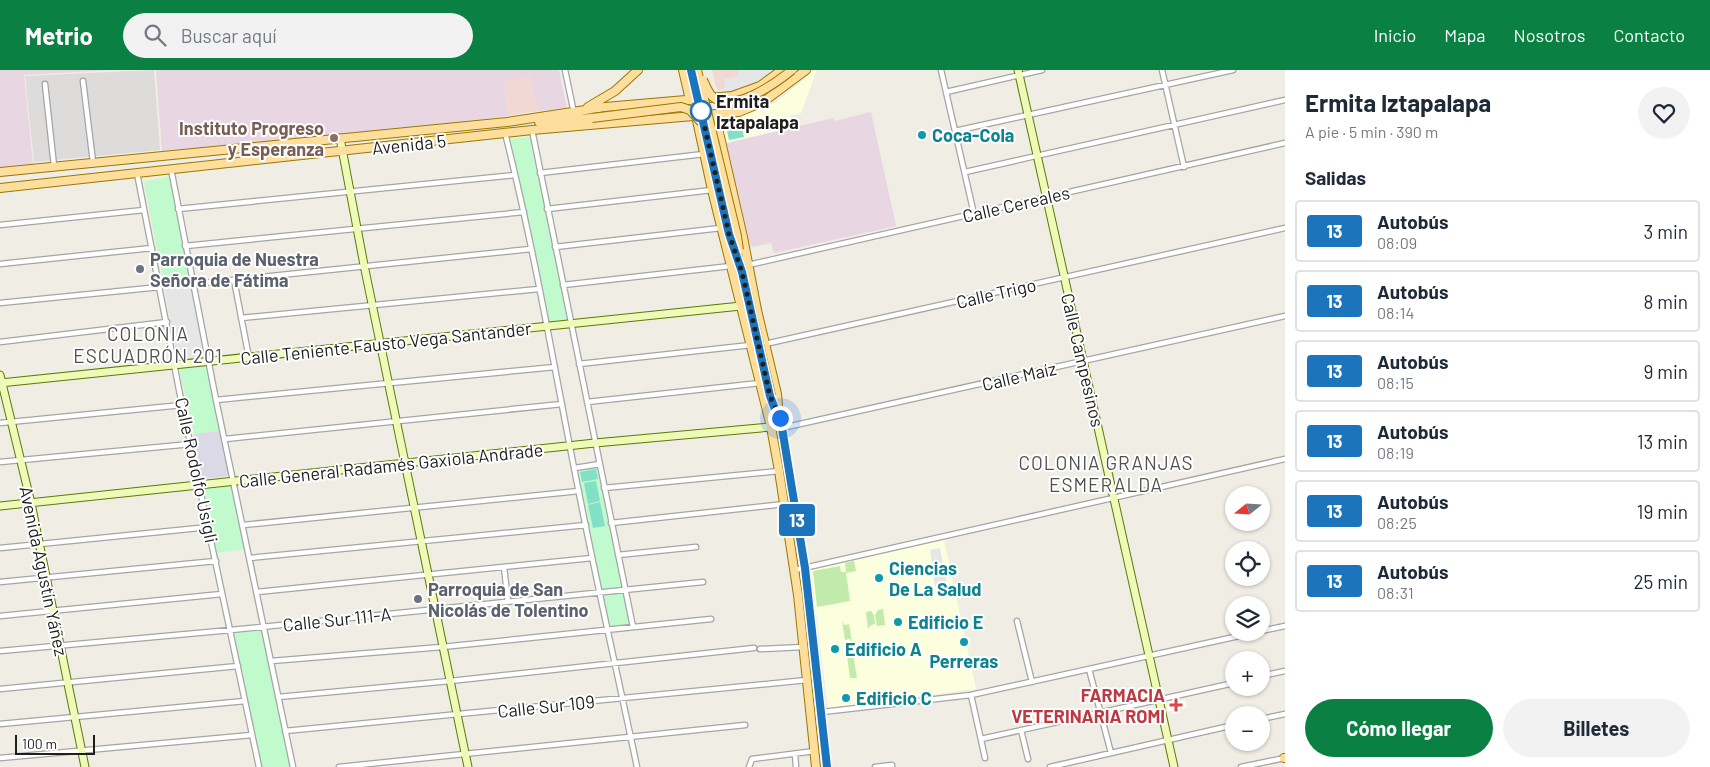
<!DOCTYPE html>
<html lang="es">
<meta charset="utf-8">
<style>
:root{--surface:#fff;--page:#f2f2f3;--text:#1f2937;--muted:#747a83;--line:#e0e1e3;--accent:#0b8043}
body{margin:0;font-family:Barlow,sans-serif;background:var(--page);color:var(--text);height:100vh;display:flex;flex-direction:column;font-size:19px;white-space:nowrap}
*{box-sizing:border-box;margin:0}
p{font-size:16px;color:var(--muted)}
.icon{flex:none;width:28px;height:28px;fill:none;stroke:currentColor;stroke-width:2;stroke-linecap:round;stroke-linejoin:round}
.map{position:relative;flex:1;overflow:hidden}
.sheet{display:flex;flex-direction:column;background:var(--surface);width:425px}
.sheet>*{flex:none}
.badge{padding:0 10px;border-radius:4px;font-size:18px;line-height:32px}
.needle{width:32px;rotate:252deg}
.buttons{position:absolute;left:1225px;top:416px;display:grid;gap:10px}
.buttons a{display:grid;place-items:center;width:45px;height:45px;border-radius:50%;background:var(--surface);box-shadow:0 1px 4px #0004;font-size:25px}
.scale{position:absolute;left:15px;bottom:12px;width:80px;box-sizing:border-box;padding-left:5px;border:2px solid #1e1e1e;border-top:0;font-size:14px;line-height:18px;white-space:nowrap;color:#1e1e1e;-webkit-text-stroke:4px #fff;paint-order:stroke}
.you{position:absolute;width:25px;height:25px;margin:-12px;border:4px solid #fff;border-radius:50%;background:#1a73e8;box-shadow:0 0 0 8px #1a73e833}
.map>.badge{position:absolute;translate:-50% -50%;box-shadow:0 0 0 2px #fff}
h2{padding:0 20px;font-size:19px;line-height:45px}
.round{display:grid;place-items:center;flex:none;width:52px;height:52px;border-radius:26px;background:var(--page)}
.headline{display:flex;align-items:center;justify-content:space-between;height:85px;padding:0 20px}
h1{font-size:24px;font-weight:700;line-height:38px}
.primary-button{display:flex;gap:10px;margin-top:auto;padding:10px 20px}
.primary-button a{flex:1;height:58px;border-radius:30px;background:var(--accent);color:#fff;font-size:20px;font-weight:700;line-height:58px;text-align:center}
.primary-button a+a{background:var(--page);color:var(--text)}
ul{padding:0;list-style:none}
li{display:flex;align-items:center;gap:15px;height:62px;margin:0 10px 8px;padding:0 10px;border:2px solid var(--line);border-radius:5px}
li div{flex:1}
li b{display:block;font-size:19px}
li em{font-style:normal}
li .badge{min-width:55px;font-weight:700;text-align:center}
header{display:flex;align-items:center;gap:30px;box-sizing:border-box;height:70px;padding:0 25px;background:var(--accent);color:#fff}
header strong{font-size:24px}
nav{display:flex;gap:28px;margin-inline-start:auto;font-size:18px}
.search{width:350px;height:45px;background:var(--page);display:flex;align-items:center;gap:12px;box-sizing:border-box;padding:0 18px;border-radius:28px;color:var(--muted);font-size:19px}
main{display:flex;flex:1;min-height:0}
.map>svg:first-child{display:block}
</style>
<header>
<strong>Metrio</strong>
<div class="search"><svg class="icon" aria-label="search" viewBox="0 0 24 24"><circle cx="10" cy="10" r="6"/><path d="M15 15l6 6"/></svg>Buscar aquí</div>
<nav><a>Inicio</a><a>Mapa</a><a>Nosotros</a><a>Contacto</a></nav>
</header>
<main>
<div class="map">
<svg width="1285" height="697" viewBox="0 0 1285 697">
<rect width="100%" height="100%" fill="#f0ede4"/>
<path fill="#dddcdb" d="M 154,0 L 160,80 L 34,92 L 25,6 Z"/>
<path fill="#f1d8d3" d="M 712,0 L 776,0 L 718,24 Z
M 530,6 L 538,41 L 508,46 L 505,12 Z"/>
<path fill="#e9d6e3" d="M 0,0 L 113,0 L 24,5 L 33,94 L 0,97 Z
M 156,0 L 559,0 L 567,38 L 538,41 L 530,6 L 505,12 L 508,46 L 462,52 L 162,81 Z
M 871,42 L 896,156 L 774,183 L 771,173 L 751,177 L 724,74 L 833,48 L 834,51 Z"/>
<path fill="#fbffde" d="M 815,0 L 817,0 L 801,43 L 790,46 L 793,57 L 724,73 L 719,52 L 721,48 L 744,44 L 775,33 Z
M 944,470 L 976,619 L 828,639 L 811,500 Z
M 1185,630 L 1187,637 L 1168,642 L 1166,634 Z"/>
<path fill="#c2eaaa" d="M 854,491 L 856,501 L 846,503 L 850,531 L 817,537 L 813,501 L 840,496 L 841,502 L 846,502 L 845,493 Z
M 883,539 L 885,555 L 877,556 L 875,545 L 878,540 Z
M 871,541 L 874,545 L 875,554 L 871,555 L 868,559 L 866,542 Z
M 842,551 L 844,555 L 849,554 L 852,573 L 850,569 L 845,570 Z
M 852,577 L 857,608 L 850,608 L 846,578 Z"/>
<path fill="#c1facc" d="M 530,67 L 569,250 L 548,252 L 508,69 Z
M 170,106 L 190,204 L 163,209 L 144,112 Z
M 207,295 L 220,361 L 194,364 L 179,298 Z
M 597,396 L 630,555 L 610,558 C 594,506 585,453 577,399 Z
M 234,415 L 247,479 L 217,483 L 204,419 Z
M 263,561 L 291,697 L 262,697 L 234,563 Z"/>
<path fill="#81e0c6" d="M 740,50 L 741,57 L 726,60 L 725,53 Z
M 742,58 L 744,67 L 729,70 L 727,61 Z
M 596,399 L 598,409 L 582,412 L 580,402 Z
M 596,411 L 600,431 L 588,434 L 584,413 Z
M 600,432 L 605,456 L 593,458 L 588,435 Z"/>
<path fill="#e6e6e6" d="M 738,0 L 776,0 L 764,9 L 746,20 L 718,24 L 717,20 L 725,18 L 724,9 L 739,6 Z
M 189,206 L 207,287 L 178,290 L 163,211 Z
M 940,478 L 947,515 L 935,516 L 930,480 Z"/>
<path fill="#dad9e5" d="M 220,361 L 231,406 L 202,409 L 194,364 Z"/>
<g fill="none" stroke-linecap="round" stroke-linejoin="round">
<g stroke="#a5a5a5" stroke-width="7">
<path id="street" d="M 565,0 L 574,43
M 941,0 L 974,144
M 1162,0 L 1184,97
M 83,11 L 93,92
M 45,14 L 54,96
M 946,22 L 1042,0
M 532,60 L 633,557
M 955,61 L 1233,0
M 505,63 C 535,182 555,303 579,423 C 597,515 618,606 637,697
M 171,99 L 216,330 L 293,697
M 965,102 L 1285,30
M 137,103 L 182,335 L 259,697
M 540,103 L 704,84
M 178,139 L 515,105
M 547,139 L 712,120
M 0,155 L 144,140
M 185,176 L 524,142
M 555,177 L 721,158
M 0,194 L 152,178
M 748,195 L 1285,73
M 234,210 L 249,288
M 193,214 L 531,179
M 563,215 L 731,196
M 0,233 L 160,217
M 241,248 L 539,219
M 0,272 L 167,252
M 765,274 L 1285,158
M 579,294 L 751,275
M 216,330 L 555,297
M 587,332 L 760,313
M 0,353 L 182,335
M 782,358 L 1285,246
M 225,369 L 562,334
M 0,392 L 191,374
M 575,398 L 600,394
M 604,418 L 779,401
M 611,453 L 785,434
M 243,455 L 579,421
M 0,478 L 209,457
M 618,485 L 696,477
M 250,488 L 586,455
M 504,497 L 508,532
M 795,500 L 1285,389
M 0,512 L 216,491
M 257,522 L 592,488
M 0,546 L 222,524
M 1017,551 L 1032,612
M 1261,561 L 1285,556
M 760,579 L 803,577
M 0,581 L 231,560 L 703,512
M 271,591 L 442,577 L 711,549
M 1089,599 L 1111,683
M 1261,606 L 1285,601
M 0,619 L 238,596
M 971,625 L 985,688
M 278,627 L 450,611 L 754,578
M 822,642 L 971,625 L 1257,562
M 1261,649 L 1285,644
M 0,654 L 245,631
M 1021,660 L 1028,689
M 285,661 L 807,610
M 981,669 L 1234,613
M 795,684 L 796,697
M 0,688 L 252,665
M 752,689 L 815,681
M 339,697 L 745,655
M 749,697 L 752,689
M 875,697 L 892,695 L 892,697
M 1050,697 L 1234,655
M 1241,697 L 1285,688"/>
</g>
<g stroke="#5e7803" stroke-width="9">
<path id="secondary" d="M 1018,0 L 1174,697
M 340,68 L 364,195 L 468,697
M 0,305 L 31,433 L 85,697
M 0,313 L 741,236
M 0,436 L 595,373 L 771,357 L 782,358"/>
</g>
<g stroke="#997800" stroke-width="10">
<path id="primary" d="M 683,0 L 690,30
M 588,37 L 615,21 L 638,0
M 715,45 L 743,167 L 757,240 L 777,324 L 779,348 L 805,498 L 827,697
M 696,46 L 712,120 L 771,357 L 779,401 L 798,525 L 816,697
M 539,52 L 592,48
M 0,102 L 507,52 L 605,37 L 732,26 L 760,16 L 782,0
M 0,118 L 532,60 L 739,42 L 763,32 L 806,0
M 771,326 L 777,344
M 1284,688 L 1285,688"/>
</g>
<use href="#street" stroke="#fff" stroke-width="4.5"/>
<use href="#secondary" stroke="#effab8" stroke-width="7"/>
<use href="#primary" stroke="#fdde9c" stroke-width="8"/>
<g stroke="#997800" stroke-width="10" stroke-linecap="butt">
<path id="primary-bridge" d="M 691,0 L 729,164 L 742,201 L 771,326
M 697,0 L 737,166 L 739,180
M 703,10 C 706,16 708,23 713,27 C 733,44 776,13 792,0
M 592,48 L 681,37 L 690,40 L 702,53"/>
</g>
<use href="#primary-bridge" stroke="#fdde9c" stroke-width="8"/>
</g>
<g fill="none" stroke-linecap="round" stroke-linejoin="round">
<g stroke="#fff" stroke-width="11">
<path id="line" d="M 691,0 L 729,164 L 742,202 L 770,326 L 782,358 L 805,498 L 827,697"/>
</g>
<use href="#line" stroke="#1c75bc" stroke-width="8"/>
<path stroke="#1e1e1e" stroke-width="5" stroke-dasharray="0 9" d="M 701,41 L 729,164 L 742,202 L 770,326 L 780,348"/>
</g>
<circle fill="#fff" stroke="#1c75bc" stroke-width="2.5" cx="701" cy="41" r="10"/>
<g fill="#0f9aa8" stroke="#fff" stroke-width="2">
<circle cx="922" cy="65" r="5"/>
<circle cx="879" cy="508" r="5"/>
<circle cx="898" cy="552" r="5"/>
<circle cx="964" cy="572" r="5"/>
<circle cx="835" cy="579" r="5"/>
<circle cx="846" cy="628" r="5"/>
</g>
<circle fill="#8d6e63" stroke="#fff" stroke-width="2" cx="334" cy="68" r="5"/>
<g fill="#6b7280" stroke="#fff" stroke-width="2">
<circle cx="140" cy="199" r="5"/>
<circle cx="418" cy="529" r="5"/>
</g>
<path fill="#e0444e" stroke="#fff" stroke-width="2" d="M1173.5 627.5h5v5h5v5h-5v5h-5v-5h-5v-5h5z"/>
<g text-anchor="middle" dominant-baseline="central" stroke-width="4" stroke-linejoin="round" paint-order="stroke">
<g font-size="18" font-weight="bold" fill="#1e1e1e" stroke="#fff" text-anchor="start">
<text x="716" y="31">Ermita<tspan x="716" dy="21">Iztapalapa</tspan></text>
</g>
<g font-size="18" font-weight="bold" fill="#785e54" stroke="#fff" text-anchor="end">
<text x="324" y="58">Instituto Progreso<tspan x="324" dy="21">y Esperanza</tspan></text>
</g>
<g font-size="18" font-weight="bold" fill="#0d838f" stroke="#fff" text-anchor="start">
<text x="932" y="65">Coca-Cola</text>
<text x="889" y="498">Ciencias<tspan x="889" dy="21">De La Salud</tspan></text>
<text x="908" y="552">Edificio E</text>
<text x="845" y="579">Edificio A</text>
<text x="964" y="591" text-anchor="middle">Perreras</text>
<text x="856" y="628">Edificio C</text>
</g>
<g font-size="18" fill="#1e1e1e" stroke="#fff">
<text transform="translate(409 74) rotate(-6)">Avenida 5</text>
<text transform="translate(1016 134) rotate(-13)">Calle Cereales</text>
<text transform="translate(996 223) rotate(-13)">Calle Trigo</text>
<text transform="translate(386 273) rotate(-6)">Calle Teniente Fausto Vega Santander</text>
<text transform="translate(1083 290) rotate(77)">Calle Campesinos</text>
<text transform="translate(1019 306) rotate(-13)">Calle Maíz</text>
<text transform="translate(391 395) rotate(-6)">Calle General Radamés Gaxiola Andrade</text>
<text transform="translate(197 400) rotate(78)">Calle Rodolfo Usigli</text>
<text transform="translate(44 501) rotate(78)">Avenida Agustín Yáñez</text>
<text transform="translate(337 549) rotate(-6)">Calle Sur 111-A</text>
<text transform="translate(546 636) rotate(-6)">Calle Sur 109</text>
</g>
<g font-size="18" font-weight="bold" fill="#5b616d" stroke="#fff" text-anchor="start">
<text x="150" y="189">Parroquia de Nuestra<tspan x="150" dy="21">Señora de Fátima</tspan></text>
<text x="428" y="519">Parroquia de San<tspan x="428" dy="21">Nicolás de Tolentino</tspan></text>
</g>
<g font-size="18" font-weight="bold" fill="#be3a42" stroke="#fff" text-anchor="end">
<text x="1165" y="625">FARMACIA<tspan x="1165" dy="21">VETERINARIA ROMI</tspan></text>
</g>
<g font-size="19" letter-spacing="1" fill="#515151" stroke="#fff">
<text x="148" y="263">COLONIA<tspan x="148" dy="22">ESCUADRÓN 201</tspan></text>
<text x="1106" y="392">COLONIA GRANJAS<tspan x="1106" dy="22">ESMERALDA</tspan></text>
</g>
</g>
</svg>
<div class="buttons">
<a><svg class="needle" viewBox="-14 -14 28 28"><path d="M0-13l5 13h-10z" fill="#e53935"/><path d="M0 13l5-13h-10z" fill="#747a83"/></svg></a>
<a><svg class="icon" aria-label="locate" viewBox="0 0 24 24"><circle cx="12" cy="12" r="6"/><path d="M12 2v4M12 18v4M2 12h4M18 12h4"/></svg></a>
<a><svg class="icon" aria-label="layers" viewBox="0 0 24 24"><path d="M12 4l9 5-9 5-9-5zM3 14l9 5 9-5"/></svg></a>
<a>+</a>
<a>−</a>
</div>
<div class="scale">100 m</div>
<div class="you" style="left:780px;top:348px"></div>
<b class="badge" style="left:797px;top:450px;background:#1c75bc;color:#fff">13</b>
</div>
<section class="sheet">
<div class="headline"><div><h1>Ermita Iztapalapa</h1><p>A pie · 5 min · 390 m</p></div><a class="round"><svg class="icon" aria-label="heart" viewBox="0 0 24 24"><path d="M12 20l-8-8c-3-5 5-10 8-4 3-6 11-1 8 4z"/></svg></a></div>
<h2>Salidas</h2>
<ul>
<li><span class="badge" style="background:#1c75bc;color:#fff">13</span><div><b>Autobús</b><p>08:09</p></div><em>3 min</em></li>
<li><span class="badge" style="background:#1c75bc;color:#fff">13</span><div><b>Autobús</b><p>08:14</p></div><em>8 min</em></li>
<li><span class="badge" style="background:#1c75bc;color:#fff">13</span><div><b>Autobús</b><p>08:15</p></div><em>9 min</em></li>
<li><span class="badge" style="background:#1c75bc;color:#fff">13</span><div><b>Autobús</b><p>08:19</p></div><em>13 min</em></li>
<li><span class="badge" style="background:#1c75bc;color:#fff">13</span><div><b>Autobús</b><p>08:25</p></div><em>19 min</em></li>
<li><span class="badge" style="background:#1c75bc;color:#fff">13</span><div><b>Autobús</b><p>08:31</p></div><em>25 min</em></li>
</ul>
<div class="primary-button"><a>Cómo llegar</a><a>Billetes</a></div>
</section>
</main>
